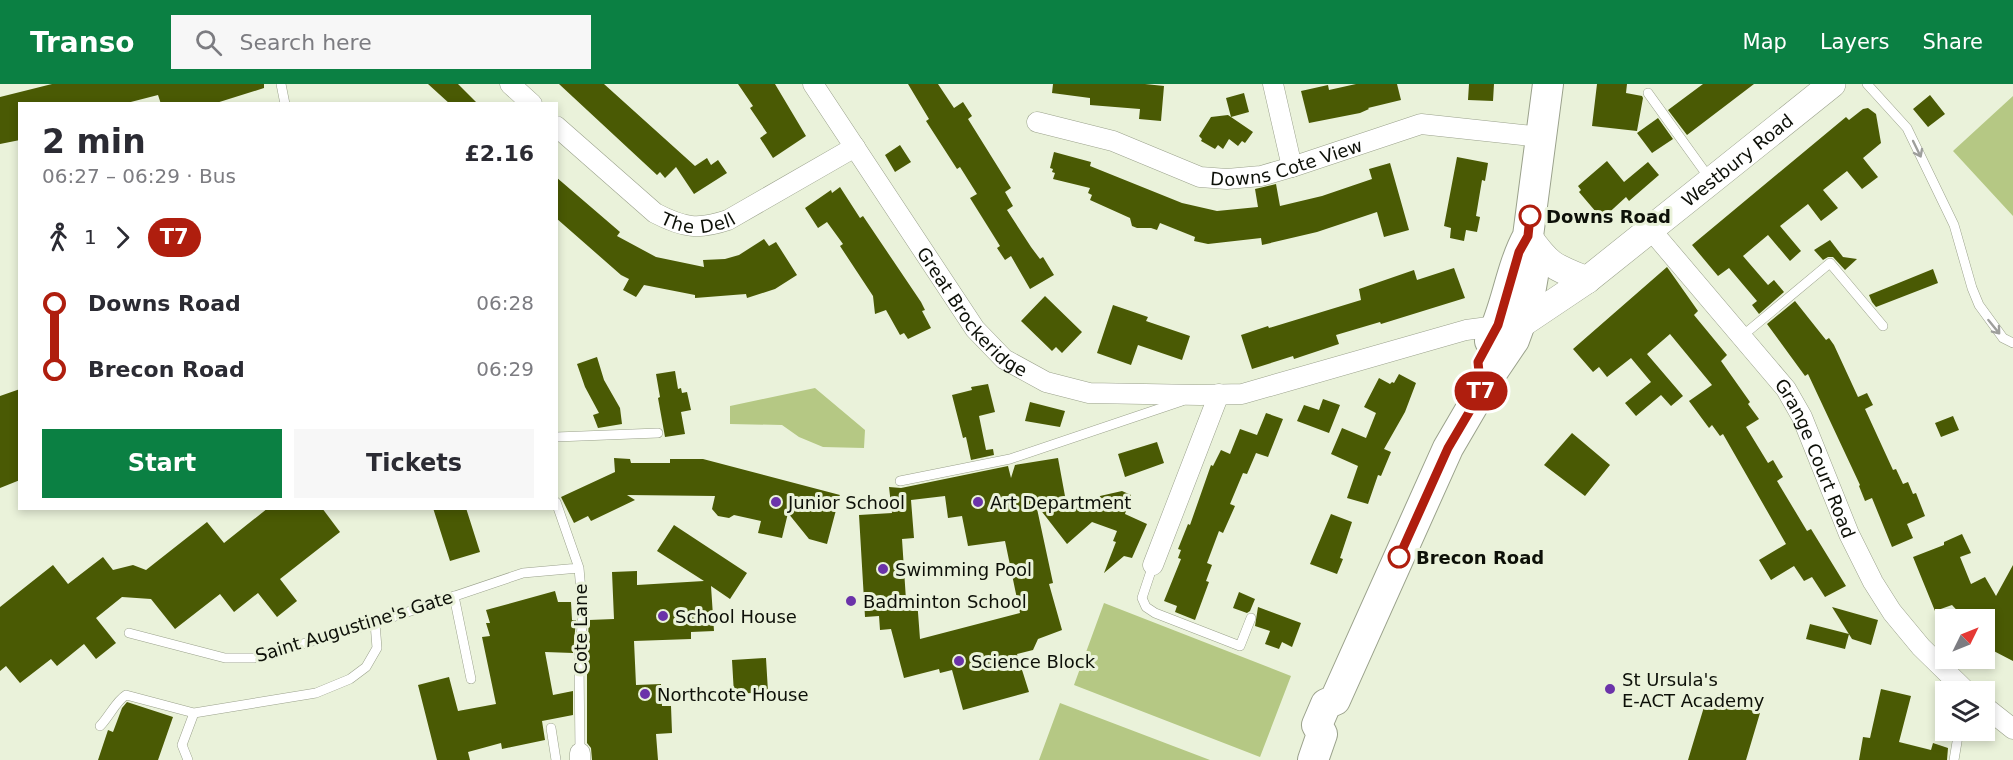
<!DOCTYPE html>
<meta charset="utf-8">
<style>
:root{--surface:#fff;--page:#f7f7f7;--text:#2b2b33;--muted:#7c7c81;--accent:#0b8043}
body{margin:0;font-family:"DejaVu Sans",sans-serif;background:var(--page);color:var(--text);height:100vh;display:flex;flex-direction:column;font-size:22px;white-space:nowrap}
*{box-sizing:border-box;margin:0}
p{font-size:20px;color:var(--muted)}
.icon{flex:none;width:33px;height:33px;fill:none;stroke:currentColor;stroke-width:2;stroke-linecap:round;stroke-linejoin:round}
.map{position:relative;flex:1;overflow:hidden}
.sheet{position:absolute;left:18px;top:18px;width:540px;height:408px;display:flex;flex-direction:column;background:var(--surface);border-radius:0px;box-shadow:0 3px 9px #0003}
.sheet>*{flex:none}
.badge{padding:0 12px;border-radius:20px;font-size:21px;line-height:39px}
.needle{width:39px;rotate:47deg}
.fabs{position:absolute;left:1935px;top:525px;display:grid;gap:12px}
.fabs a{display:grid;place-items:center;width:60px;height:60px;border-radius:0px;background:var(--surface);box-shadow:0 3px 9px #0003;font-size:30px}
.map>.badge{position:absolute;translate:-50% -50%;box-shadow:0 0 0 3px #fff}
.legs{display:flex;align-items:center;gap:9px;height:66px;padding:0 24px;font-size:20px}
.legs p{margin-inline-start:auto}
.summary{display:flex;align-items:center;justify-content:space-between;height:102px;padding:0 24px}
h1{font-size:33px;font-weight:600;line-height:45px}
.cta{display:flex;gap:12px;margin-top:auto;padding:12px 24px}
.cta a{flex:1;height:69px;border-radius:0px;background:var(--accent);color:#fff;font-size:24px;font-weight:600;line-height:69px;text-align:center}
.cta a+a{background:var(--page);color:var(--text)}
ul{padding:0 24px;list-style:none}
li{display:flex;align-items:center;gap:21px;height:66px;font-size:22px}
li i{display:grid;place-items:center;width:9px;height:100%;margin:0 8px;background:currentColor}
li i::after{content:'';width:15px;height:15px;margin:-8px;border:4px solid;border-radius:50%;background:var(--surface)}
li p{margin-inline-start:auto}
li:first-child i{background:linear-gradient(#0000 50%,currentColor 0)}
li:last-child i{background:linear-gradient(currentColor 50%,#0000 0)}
header{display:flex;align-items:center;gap:36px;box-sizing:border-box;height:84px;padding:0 30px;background:var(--accent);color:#fff}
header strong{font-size:28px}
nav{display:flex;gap:33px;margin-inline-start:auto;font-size:21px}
.search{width:420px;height:54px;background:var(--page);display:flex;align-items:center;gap:15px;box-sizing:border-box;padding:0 21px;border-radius:0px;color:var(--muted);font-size:22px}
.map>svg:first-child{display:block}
</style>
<header>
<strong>Transo</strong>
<div class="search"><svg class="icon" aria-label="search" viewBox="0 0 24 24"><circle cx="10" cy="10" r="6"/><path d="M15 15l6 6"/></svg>Search here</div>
<nav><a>Map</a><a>Layers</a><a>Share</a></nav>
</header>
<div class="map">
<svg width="2013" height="676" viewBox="0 0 2013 676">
<rect width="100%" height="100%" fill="#eaf2da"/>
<path fill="#b5c884" d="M 2013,12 L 2013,132 L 1953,67 Z
M 815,304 L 865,346 L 864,364 L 823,363 L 799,353 L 782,341 L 730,340 L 730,322 Z
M 1104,519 L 1291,592 L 1260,673 L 1074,601 Z
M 1060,619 L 1210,676 L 1039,676 Z"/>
<path fill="#4a5a04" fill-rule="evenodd" d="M 52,0 L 264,0 L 264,4 L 213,20 L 161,20 L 158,11 L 123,20 L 20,20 L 20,56 L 0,60 L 0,13 Z
M 428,0 L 458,0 L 478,20 L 450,20 Z
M 559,0 L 604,0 L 695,82 L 707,74 L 711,81 L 718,76 L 727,89 L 694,110 L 676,83 L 665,94 L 660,88 L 657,91 Z
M 738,0 L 775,0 L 806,52 L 773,74 L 760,54 L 767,49 L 750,24 L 753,22 Z
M 908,0 L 938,0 L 954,24 L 963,18 L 972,32 L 968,35 L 1011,104 L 1005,108 L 1013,122 L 1007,126 L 1031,163 L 1040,175 L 1043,173 L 1054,191 L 1030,205 L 1011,172 L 1005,176 L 997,164 L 1000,162 L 970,114 L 977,110 L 960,83 L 957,85 L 926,37 L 929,35 Z
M 1053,0 L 1145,0 L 1164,2 L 1161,37 L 1139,35 L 1140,25 L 1090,21 L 1090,14 L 1052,9 Z
M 1356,0 L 1397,0 L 1401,16 L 1368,24 L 1369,25 L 1360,29 L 1309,39 L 1301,7 L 1328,1 L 1329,6 Z
M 1469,0 L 1494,0 L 1493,17 L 1468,16 Z
M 1597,0 L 1627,0 L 1626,9 L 1642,12 L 1643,14 L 1637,47 L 1592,42 Z
M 1703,0 L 1754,0 L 1687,51 L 1668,26 Z
M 1244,9 L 1249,28 L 1231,33 L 1226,14 Z
M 1930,11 L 1945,30 L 1928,43 L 1913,25 Z
M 1868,24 L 1876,30 L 1881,59 L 1863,74 L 1878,93 L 1862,105 L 1847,87 L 1823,106 L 1838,124 L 1821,137 L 1808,120 L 1780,142 L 1801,167 L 1790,177 L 1768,151 L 1743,172 L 1768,201 L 1774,196 L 1784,208 L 1759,230 L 1752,221 L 1757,217 L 1729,184 L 1718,192 L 1692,161 L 1846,33 L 1849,36 L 1863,25 Z
M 1228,31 L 1253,48 L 1245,59 L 1242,57 L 1238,62 L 1229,55 L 1223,65 L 1218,61 L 1215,65 L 1201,57 L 1202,55 L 1199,52 L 1211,33 Z
M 1658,34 L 1673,55 L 1652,69 L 1637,49 Z
M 900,61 L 911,78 L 895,88 L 885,71 Z
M 1054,68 L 1091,78 L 1090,82 L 1182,119 L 1217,127 L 1258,123 L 1255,105 L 1276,100 L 1280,122 L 1322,112 L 1372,95 L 1369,85 L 1390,79 L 1409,146 L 1384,153 L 1377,128 L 1317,148 L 1262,161 L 1261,154 L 1208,160 L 1194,157 L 1195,153 L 1160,139 L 1157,146 L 1151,144 L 1137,144 L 1132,142 L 1130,134 L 1090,116 L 1092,111 L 1088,109 L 1090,104 L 1053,95 L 1055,89 L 1052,88 L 1053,85 L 1050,84 Z
M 1457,73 L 1488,79 L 1485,97 L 1482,96 L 1476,132 L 1480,133 L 1477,148 L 1466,146 L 1464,157 L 1450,154 L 1451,144 L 1444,142 Z
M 1607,77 L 1624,98 L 1648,78 L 1659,91 L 1629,117 L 1626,113 L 1602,135 L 1579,108 L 1581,106 L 1578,102 Z
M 556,93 L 620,148 L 617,152 L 656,173 L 704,183 L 703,176 L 725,175 L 739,171 L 764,155 L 769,162 L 776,158 L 797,191 L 775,205 L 747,214 L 746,210 L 695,214 L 695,211 L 644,201 L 636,213 L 623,206 L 629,195 L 621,191 L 556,134 Z
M 840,103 L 860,134 L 863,132 L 921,218 L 925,226 L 922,227 L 931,244 L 908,255 L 904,249 L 900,251 L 886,226 L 875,230 L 873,212 L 840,162 L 843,160 L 827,138 L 818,144 L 805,124 L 831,106 L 832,109 Z
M 1830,156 L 1843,173 L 1857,175 L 1845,186 L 1833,173 L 1828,173 L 1823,176 L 1814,166 Z
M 1667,183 L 1698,227 L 1694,231 L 1727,271 L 1721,277 L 1750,318 L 1748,320 L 1759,335 L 1746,343 L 1768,379 L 1773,376 L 1783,393 L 1777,397 L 1807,447 L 1811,445 L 1846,502 L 1825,513 L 1812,493 L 1804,497 L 1794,482 L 1771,496 L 1759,476 L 1786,460 L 1723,350 L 1720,352 L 1712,341 L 1709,344 L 1689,317 L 1712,301 L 1670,250 L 1647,270 L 1683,312 L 1671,322 L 1661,311 L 1636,332 L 1625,319 L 1651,298 L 1631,274 L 1607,293 L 1599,283 L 1593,288 L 1573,265 Z
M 1454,184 L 1465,214 L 1381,240 L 1380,238 L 1336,251 L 1339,260 L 1294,275 L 1293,272 L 1252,285 L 1241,251 L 1268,242 L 1269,244 L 1361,216 L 1359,205 L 1414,186 L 1417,196 Z
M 1933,185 L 1938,199 L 1876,223 L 1872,218 L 1869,211 Z
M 1045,212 L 1082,248 L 1062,269 L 1056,263 L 1052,267 L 1021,237 Z
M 1795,217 L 1826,256 L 1829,254 L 1834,261 L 1858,313 L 1867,309 L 1873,321 L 1865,325 L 1893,386 L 1896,385 L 1903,400 L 1908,398 L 1913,410 L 1916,409 L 1925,432 L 1907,440 L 1913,454 L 1892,463 L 1872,414 L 1865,417 L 1859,402 L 1860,401 L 1808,290 L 1805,292 L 1767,240 Z
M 1113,221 L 1148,233 L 1146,237 L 1190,252 L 1182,276 L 1138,261 L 1131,281 L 1097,269 Z
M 597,273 L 604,296 L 620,324 L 622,340 L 598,344 L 593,331 L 599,329 L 585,303 L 577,280 Z
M 675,287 L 678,305 L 681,304 L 682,309 L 687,308 L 691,326 L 681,328 L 685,350 L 665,353 L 658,314 L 660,313 L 656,290 Z
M 1399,290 L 1416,299 L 1405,328 L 1384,365 L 1391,368 L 1381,392 L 1378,391 L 1368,420 L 1347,414 L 1358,382 L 1331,370 L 1342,344 L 1366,354 L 1376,329 L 1364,323 L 1379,294 L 1390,300 L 1392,298 L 1394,299 Z
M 988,300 L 995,328 L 979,332 L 986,366 L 993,365 L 994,371 L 971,376 L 966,353 L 963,354 L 952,311 L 972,306 L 971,303 Z
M 20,305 L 20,396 L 0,404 L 0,312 Z
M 1323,315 L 1340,321 L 1329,349 L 1297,337 L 1304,321 L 1319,326 Z
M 1030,318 L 1065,327 L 1060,343 L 1025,337 Z
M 1266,329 L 1283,335 L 1268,373 L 1256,369 L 1247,390 L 1243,389 L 1230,420 L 1235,422 L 1223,449 L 1219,447 L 1207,479 L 1212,481 L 1206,497 L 1209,498 L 1195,536 L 1175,528 L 1177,522 L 1164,517 L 1181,475 L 1178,474 L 1181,466 L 1178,465 L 1188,440 L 1190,441 L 1211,381 L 1213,382 L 1221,366 L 1230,370 L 1240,345 L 1257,351 Z
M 1953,332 L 1959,346 L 1941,353 L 1935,339 Z
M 1572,349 L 1610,381 L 1585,412 L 1544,381 Z
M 1157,358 L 1164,379 L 1125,393 L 1118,370 Z
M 614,374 L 630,375 L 631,379 L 670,379 L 670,375 L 703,375 L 840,411 L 827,460 L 809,455 L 788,429 L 782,454 L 758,449 L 761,437 L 734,431 L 729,434 L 718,432 L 712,425 L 715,412 L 627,411 L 635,416 L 591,437 L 588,432 L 574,439 L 561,413 L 615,388 Z
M 1058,374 L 1067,423 L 1098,418 L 1100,412 L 1122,407 L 1131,411 L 1125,430 L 1147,440 L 1132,474 L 1124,472 L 1104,489 L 1116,458 L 1113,457 L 1117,447 L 1092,438 L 1067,460 L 1036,420 L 1053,499 L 1049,500 L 1062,546 L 1038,555 L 1033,566 L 1017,570 L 1029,608 L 963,626 L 952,586 L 940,589 L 939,585 L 904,594 L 891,545 L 880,546 L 879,532 L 865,533 L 859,431 L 892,429 L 889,403 L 901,404 L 1008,382 L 1011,394 L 1015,381 ZM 945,412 L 948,434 L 962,432 L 968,462 L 1005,457 L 1020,529 L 920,555 L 917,515 L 906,516 L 902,455 L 914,454 L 911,416 Z
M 268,424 L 322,424 L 340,448 L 280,495 L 297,517 L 277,533 L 258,509 L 234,528 L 220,510 L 175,545 L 151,515 L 122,513 L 96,534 L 116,559 L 96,575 L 84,560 L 57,582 L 51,575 L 20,599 L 6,582 L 0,587 L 0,523 L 53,481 L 68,500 L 103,473 L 113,486 L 133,481 L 146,486 L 207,438 L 224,459 Z
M 433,424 L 466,424 L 480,468 L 450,477 Z
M 1331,430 L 1352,438 L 1340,474 L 1343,475 L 1337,490 L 1310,480 Z
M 674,441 L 747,489 L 730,515 L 711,502 L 714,547 L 691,548 L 691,555 L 634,557 L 636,601 L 661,600 L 662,622 L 671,622 L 672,649 L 656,650 L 658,676 L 592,676 L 591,664 L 587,659 L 587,569 L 589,536 L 614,535 L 612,488 L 637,487 L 637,501 L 704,497 L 657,467 Z
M 1962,450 L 1971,469 L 1960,473 L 1971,500 L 1985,493 L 1996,512 L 2013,481 L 2013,577 L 1984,562 L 1984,536 L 1966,536 L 1952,521 L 1935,527 L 1913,473 L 1944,461 L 1944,458 Z
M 555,507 L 558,518 L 571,518 L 572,536 L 576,536 L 573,569 L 545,568 L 553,611 L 573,607 L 573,631 L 542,637 L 545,656 L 502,665 L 501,659 L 468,668 L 470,676 L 437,676 L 418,601 L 449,593 L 458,627 L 496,620 L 482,553 L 490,552 L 486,539 L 490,539 L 486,526 Z
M 1239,508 L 1255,515 L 1250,527 L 1247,529 L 1233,524 Z
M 1258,523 L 1301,539 L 1292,563 L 1282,558 L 1279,565 L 1265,560 L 1270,547 L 1255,542 Z
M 1832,523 L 1878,536 L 1871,561 L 1852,555 Z
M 1810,540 L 1849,550 L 1845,565 L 1806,555 Z
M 766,574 L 768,608 L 734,610 L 732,576 Z
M 1881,605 L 1911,612 L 1899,658 L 1931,666 L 1933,659 L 1948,664 L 1947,676 L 1859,676 L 1863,653 L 1870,654 Z
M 1707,613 L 1760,629 L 1746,676 L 1688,676 Z
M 127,618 L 173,633 L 158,676 L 98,676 L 108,646 L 113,648 L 122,624 Z"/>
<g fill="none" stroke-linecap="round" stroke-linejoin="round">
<g stroke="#9aa18b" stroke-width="10">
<path id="service" d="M 281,0 L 285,20
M 1867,0 L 1907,44 L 1954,141 L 1972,204 L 1979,221 L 2003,254 L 2013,259
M 1648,9 L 1710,95
M 1741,253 L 1830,179 L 1883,242
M 556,353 L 658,349
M 900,397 L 1010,375 L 1182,317
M 556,418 L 579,484 L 583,530 L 579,578 L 580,669
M 1153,481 L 1142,514 L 1146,523 L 1155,529 L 1240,562 L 1251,534
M 454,512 L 471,595
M 129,549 L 225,574 L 254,574 L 375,539 L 523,489 L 579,484
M 100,642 C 109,633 116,617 126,611 L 194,629 L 316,609 L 350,595 L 366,583 L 377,564 L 375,539
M 551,644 L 556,676
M 188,676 L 182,661 L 194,629
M 1954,676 L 1959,646"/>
</g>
<g stroke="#9aa18b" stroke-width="21">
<g id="minor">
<path d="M 510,0 L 532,20"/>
<path id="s1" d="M 813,0 L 975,245 L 1004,275 L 1046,298 L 1089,309 L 1200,311 L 1242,310 L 1466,246 L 1504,241"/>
<path d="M 1273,0 L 1292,83"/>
<path id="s2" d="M 1037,38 L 1113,57 L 1200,93 L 1227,95 L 1261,92 L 1292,83 L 1421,40 L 1541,53"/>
<path id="s3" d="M 556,42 L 655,129 C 684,144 698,146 728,136 L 855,63"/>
<path id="s4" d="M 1651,146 L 1786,305 L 1802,333 L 1849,450 L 1873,498 L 1892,528 L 1921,563 L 1967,608"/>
<path d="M 1153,481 L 1219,310"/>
<path d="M 1984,622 L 2013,645"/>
<path d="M 580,669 L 580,676"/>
</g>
</g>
<g stroke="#9aa18b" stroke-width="28">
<g id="secondary">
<path d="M 1528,152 C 1549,182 1554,183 1587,196"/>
<path id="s5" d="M 1520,241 L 1587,196 L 1832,0"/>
</g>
</g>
<g stroke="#9aa18b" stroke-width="32">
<path id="primary" d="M 1490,257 C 1507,224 1510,185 1528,152 L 1548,0
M 1313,676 L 1322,650 L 1317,641 L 1326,620 L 1335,616 L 1448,364 L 1493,287 L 1514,256 L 1529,215 L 1535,180 L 1528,152"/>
</g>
<use href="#service" stroke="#fff" stroke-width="9"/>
<use href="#minor" stroke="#fff" stroke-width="20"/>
<use href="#secondary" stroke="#fff" stroke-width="27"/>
<use href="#primary" stroke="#fff" stroke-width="30"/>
</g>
<defs><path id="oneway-shaft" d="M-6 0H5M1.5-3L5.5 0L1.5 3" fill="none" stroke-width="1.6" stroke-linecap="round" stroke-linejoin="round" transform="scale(1.5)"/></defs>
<g stroke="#9e9f9c">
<use href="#oneway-shaft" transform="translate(1917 65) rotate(64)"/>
<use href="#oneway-shaft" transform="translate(1994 243) rotate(51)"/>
</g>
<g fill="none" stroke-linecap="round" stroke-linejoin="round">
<g stroke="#fff" stroke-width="14">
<path id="line-1" d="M 1399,473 L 1448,364 L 1481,308 L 1478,278 L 1498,241 L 1519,168 L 1528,152 L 1530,132"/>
</g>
<use href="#line-1" stroke="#af1e0e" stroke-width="9"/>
</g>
<g fill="#fff" stroke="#af1e0e" stroke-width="3">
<circle cx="1530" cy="132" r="10"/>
<circle cx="1399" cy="473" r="10"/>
</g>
<g fill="#6b33a9" stroke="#eaf2da" stroke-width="2">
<circle cx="776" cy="418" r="6"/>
<circle cx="978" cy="418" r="6"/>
<circle cx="883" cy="485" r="6"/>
<circle cx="851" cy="517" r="6"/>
<circle cx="663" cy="532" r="6"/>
<circle cx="959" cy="577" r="6"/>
<circle cx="1610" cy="605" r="6"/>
<circle cx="645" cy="610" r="6"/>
</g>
<g text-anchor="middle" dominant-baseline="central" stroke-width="6" stroke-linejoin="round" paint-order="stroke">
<g font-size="18" fill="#0d1008" stroke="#eaf2da">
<text stroke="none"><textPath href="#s2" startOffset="261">Downs Cote View</textPath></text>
<text stroke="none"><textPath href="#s5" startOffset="273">Westbury Road</textPath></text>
<text stroke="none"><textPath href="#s3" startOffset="177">The Dell</textPath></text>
<text stroke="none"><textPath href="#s1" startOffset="279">Great Brockeridge</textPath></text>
<text stroke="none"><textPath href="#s4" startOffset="284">Grange Court Road</textPath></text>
<text transform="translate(354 542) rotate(-17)">Saint Augustine's Gate</text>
<text transform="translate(580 545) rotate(-90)">Cote Lane</text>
</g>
<g font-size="18" font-weight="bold" fill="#0d1008" stroke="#eaf2da" text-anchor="start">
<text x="1546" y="132">Downs Road</text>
<text x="1416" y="473">Brecon Road</text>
</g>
<g font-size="18" fill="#0d1008" stroke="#eaf2da" text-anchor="start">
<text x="788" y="418">Junior School</text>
<text x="990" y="418">Art Department</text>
<text x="895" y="485">Swimming Pool</text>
<text x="863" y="517">Badminton School</text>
<text x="675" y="532">School House</text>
<text x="971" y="577">Science Block</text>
<text x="1622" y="595">St Ursula's<tspan x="1622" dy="21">E-ACT Academy</tspan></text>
<text x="657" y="610">Northcote House</text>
</g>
</g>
</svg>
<div class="fabs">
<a><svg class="needle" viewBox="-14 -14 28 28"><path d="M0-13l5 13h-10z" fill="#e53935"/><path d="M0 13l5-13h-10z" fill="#7c7c81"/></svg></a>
<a><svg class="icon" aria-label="layers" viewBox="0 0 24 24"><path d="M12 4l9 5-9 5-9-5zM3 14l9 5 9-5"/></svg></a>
</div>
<b class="badge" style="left:1481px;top:307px;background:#af1e0e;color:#fff">T7</b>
<section class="sheet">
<div class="summary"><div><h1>2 min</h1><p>06:27 – 06:29 · Bus</p></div><b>£2.16</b></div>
<div class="legs"><svg class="icon" aria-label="walk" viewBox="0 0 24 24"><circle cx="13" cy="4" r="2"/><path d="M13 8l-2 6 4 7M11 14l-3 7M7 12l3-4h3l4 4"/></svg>1<svg class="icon" aria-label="forward" viewBox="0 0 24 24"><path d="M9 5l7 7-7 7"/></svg><b class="badge" style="background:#af1e0e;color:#fff">T7</b></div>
<ul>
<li><i style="color:#af1e0e"></i><b>Downs Road</b><p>06:28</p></li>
<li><i style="color:#af1e0e"></i><b>Brecon Road</b><p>06:29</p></li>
</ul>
<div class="cta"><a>Start</a><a>Tickets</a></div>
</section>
</div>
